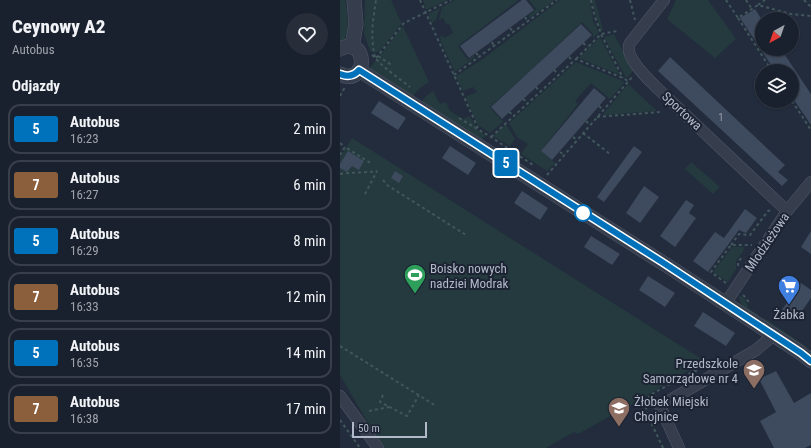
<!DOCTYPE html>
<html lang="pl">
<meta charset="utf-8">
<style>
:root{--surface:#1a212e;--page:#272e3a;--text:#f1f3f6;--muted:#9fa3aa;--line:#383e4a}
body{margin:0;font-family:"Roboto Condensed",sans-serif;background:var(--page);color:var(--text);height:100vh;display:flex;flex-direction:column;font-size:15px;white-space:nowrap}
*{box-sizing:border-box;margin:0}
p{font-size:13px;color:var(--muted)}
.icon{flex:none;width:22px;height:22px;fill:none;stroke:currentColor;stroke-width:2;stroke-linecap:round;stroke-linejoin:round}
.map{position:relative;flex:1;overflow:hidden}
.drawer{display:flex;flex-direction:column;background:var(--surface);width:340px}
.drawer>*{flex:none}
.badge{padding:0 8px;border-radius:3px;font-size:14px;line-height:26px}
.needle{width:26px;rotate:220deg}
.controls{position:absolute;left:415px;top:12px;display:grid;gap:8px}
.controls a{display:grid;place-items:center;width:44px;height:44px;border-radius:50%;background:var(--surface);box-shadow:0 1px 3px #0004,0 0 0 1px var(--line);font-size:20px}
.scale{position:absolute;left:12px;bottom:10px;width:75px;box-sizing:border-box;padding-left:4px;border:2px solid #b2b9c9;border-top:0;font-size:11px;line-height:14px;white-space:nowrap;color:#b2b9c9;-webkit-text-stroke:3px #1c2332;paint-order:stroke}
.map>.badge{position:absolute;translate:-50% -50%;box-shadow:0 0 0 2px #fff}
h2{padding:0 12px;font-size:15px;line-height:36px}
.round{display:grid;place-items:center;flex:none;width:42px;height:42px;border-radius:21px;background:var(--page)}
.overview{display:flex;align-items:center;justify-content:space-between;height:68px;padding:0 12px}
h1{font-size:19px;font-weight:800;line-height:30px}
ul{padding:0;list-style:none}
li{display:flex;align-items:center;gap:12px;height:50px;margin:0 8px 6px;padding:0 4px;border:2px solid var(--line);border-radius:12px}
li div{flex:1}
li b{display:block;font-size:15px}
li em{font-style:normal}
li .badge{min-width:44px;font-weight:700;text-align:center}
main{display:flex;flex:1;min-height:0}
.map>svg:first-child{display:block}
</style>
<main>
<section class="drawer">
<div class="overview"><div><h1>Ceynowy A2</h1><p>Autobus</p></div><a class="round"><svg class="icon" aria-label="heart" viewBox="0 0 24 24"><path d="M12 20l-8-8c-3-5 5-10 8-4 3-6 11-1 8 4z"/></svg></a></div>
<h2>Odjazdy</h2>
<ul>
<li><span class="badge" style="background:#0072bc;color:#fff">5</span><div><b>Autobus</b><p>16:23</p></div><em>2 min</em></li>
<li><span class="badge" style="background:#8b5e3c;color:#fff">7</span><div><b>Autobus</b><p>16:27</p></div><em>6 min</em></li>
<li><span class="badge" style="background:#0072bc;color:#fff">5</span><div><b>Autobus</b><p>16:29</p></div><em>8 min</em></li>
<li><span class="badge" style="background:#8b5e3c;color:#fff">7</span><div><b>Autobus</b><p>16:33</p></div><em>12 min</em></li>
<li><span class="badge" style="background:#0072bc;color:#fff">5</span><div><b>Autobus</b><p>16:35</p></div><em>14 min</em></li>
<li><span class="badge" style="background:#8b5e3c;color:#fff">7</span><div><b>Autobus</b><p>16:38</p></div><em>17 min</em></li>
</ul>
</section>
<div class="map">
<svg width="471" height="448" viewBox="0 0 471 448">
<rect width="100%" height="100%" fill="#222c3d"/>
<path fill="#243a3e" d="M 0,0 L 5,0 C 7,11 10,28 5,38 L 8,39 L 0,45 Z
M 25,0 L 51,0 L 60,20 L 62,23 L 40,51 L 35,53 L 30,51 L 24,34 Z
M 83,0 L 108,0 L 86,10 Z
M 115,0 L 179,0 L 118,46 L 128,60 L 134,55 L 135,57 L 115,72 L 100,40 L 101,40 L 100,36 L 102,36 L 104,38 L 113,33 L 109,24 L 107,25 L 103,18 L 99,20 L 102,7 Z
M 189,0 L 215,0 L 190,18 L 188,16 L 196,9 Z
M 220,0 L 250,0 L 253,20 L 259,33 L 253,38 L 253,34 L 242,22 L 189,72 L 150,107 L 161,120 L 164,121 L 150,133 L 138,125 L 125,97 L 137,92 L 133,87 L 123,91 L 116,76 L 143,59 Z
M 252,0 L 255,0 L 263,30 L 261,31 L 256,17 Z
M 336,0 L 368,0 L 396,39 L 375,58 L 327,19 Z
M 100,8 L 96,20 L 92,23 L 88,14 Z
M 63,26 L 89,82 L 80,88 L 73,96 L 29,71 L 31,66 Z
M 274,34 L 293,71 L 287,78 L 285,76 L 264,37 Z
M 260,37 L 280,75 L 239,58 Z
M 236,62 L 285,82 L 270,99 L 251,83 L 235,101 L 238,104 L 201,151 L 215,163 L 207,171 L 181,154 L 188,144 L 177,137 L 169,123 Z
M 288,84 L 316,110 L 316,111 L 265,115 L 264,113 L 266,111 Z
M 93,91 L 100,104 L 106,102 L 110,111 L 123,119 L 130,116 L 137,129 L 146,136 L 140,141 L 84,105 L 82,102 L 85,97 Z
M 166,124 L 175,139 L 170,146 L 153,136 Z
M 12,138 L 371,365 L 354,367 L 296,402 L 238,434 L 234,432 L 206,448 L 45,448 L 32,430 L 0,375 L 0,157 Z
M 351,162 L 380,187 L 373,194 L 345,169 Z
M 392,247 L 404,247 L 403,252 L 396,261 L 396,269 L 388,282 L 373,272 Z
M 399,295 L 405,299 L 409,309 L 419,315 L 417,318 C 407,311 399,307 399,295 Z
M 424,318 L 464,345 L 469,351 L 422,321 Z"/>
<path fill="#3e4a5d" d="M 182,0 L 186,0 L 194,10 L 129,58 L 120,46 Z
M 415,9 L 422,20 L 422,49 L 441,49 L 471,94 L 471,125 L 452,97 L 452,71 L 435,71 L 400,18 Z
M 241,24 L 252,35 L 162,119 L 151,107 Z
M 330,57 L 445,165 L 438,172 L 448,180 L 442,186 L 318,71 Z
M 254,88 L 266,98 L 212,160 L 201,151 Z
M 39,101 L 66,118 L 58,130 L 31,113 Z
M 110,146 L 136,163 L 128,175 L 102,158 Z
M 294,146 L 302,152 L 264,202 L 257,197 Z
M 8,151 L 24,161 L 19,170 L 12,166 L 7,172 L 0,168 L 0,164 Z
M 55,171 L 63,176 L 59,183 L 51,178 Z
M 304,186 L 319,197 L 300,223 L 286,213 Z
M 182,191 L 208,208 L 200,220 L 174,203 Z
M 346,200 L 354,205 L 349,213 L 356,218 L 335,247 L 320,236 Z
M 405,209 L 417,218 L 406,233 L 399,230 L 368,272 L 353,261 L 375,232 L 384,238 Z
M 471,231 L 471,254 L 461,247 Z
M 251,236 L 280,254 L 272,265 L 244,247 Z
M 308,276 L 335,293 L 325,307 L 299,290 Z
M 461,283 L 471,290 L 471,298 L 455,321 L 441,311 Z
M 363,312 L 395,333 L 386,346 L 354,326 Z
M 436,371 L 454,403 L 471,393 L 471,445 L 465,448 L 434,448 L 420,421 L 436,412 L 419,379 Z"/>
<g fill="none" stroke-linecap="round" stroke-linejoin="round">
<g stroke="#525968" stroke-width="12">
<path id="minor" d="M 324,0 L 290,43 C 283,55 307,78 315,86 L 447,211
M 385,304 L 447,211 L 471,182
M 0,396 L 38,448
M 339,448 L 320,406 L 416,350 L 429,339 L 432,334"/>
</g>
<g stroke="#525968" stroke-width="15">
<path id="tertiary" d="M 12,47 L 16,24 L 14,0
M 0,49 C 28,34 29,88 0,74
M 19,70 L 334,270 L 461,353 L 471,361"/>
</g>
<path stroke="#42575b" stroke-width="2" stroke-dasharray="3 3" stroke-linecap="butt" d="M 80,0 L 138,128
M 251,0 L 254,14 L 261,34 L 283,78
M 290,0 L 295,20
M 386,0 L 398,18 L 418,5 L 451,14 L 471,16
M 406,0 L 412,9
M 464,0 L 471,7
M 418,5 L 425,0
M 185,17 L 188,22
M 398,18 L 432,71
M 170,28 L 173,32
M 152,42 L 154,46
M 243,43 L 248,47
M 136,53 L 140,57
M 32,55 L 44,67 L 70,87
M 38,56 L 53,66
M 35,57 C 30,37 33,20 36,0
M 229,57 L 233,61
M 36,58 L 64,23 L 111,0
M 236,59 L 261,34 L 277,31
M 214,70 L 218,74
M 114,75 L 217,0
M 196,87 L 199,91
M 0,96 L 5,87
M 183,99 L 187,102
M 452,101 L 471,130
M 259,106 L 263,110
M 169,112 L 173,115
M 257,117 L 321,112
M 119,118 L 151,137 L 193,165
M 246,121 L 250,125
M 243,133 L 270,154
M 151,137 L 236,59 L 283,78 L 288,81
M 233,137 L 237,140
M 0,143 L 5,147
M 220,152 L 224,155
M 0,155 L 5,147 L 32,164
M 0,174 C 13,172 25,173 37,171
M 207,175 L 293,76
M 43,180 L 47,185 L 126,235
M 25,194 L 37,171
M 391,245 L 399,234 L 410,235 L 428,211 L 432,210
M 398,266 L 398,262 L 403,256
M 386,283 L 371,272 L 391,245 L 412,245
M 403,295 L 406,298 L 410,304
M 0,346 L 96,406
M 43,395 L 40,402 L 67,416 L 79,395
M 29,411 L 49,407
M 0,420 L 20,448
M 323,448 L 308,416 L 305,404 L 310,395 L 354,371 L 358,371"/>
<use href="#minor" stroke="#363e4d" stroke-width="11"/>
<use href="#tertiary" stroke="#363e4d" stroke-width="14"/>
</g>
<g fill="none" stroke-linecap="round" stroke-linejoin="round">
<g stroke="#fff" stroke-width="9">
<path id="line" d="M 0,74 C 7,77 14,76 19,70 L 322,262 L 461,353 L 471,361"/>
</g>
<use href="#line" stroke="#0072bc" stroke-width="6"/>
</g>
<defs>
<g id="stadium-pin" transform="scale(1.15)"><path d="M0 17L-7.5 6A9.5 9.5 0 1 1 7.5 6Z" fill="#2e9e5b" stroke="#1c2332"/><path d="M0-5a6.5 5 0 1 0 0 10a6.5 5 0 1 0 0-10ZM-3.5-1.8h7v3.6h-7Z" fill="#fff"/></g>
<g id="supermarket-pin" transform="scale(1.15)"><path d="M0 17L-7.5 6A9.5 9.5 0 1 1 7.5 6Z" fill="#3f7fe0" stroke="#1c2332"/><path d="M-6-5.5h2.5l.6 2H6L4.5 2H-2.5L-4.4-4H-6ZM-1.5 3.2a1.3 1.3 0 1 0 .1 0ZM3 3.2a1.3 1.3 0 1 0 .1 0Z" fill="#fff"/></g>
<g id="school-pin" transform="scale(1.15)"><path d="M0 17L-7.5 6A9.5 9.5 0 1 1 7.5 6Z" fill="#8d6e63" stroke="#1c2332"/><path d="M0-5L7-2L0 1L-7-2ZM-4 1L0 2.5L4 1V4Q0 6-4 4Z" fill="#fff"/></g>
</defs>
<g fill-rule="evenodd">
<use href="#stadium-pin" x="75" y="275"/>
<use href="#supermarket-pin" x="449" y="286"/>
<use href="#school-pin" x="414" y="370"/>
<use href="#school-pin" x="279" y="408"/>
</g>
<circle fill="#fff" stroke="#0072bc" stroke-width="2" cx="243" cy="213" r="8"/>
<g text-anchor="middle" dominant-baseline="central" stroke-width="4" stroke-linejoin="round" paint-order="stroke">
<g font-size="11" fill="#959dae">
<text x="381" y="117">1</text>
</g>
<g font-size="13" fill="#b2b9c9" stroke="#1c2332">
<text transform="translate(342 111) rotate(43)">Sportowa</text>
<text transform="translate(427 242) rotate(-56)">Młodzieżowa</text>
</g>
<g font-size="13" fill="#b2b9c9" stroke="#1c2332" text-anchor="start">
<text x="90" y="268">Boisko nowych<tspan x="90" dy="15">nadziei Modrak</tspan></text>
<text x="449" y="314" text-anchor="middle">Żabka</text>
<text x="398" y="363" text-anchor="end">Przedszkole<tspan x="398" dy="15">Samorządowe nr 4</tspan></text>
<text x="294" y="401">Żłobek Miejski<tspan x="294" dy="15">Chojnice</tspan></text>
</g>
</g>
</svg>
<div class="controls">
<a><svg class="needle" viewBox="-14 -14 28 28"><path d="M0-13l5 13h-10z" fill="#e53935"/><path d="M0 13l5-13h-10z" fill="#9fa3aa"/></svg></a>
<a><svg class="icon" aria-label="layers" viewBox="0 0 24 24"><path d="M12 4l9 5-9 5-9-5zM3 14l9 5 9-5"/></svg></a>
</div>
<div class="scale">50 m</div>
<b class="badge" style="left:166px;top:163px;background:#0072bc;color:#fff">5</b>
</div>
</main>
